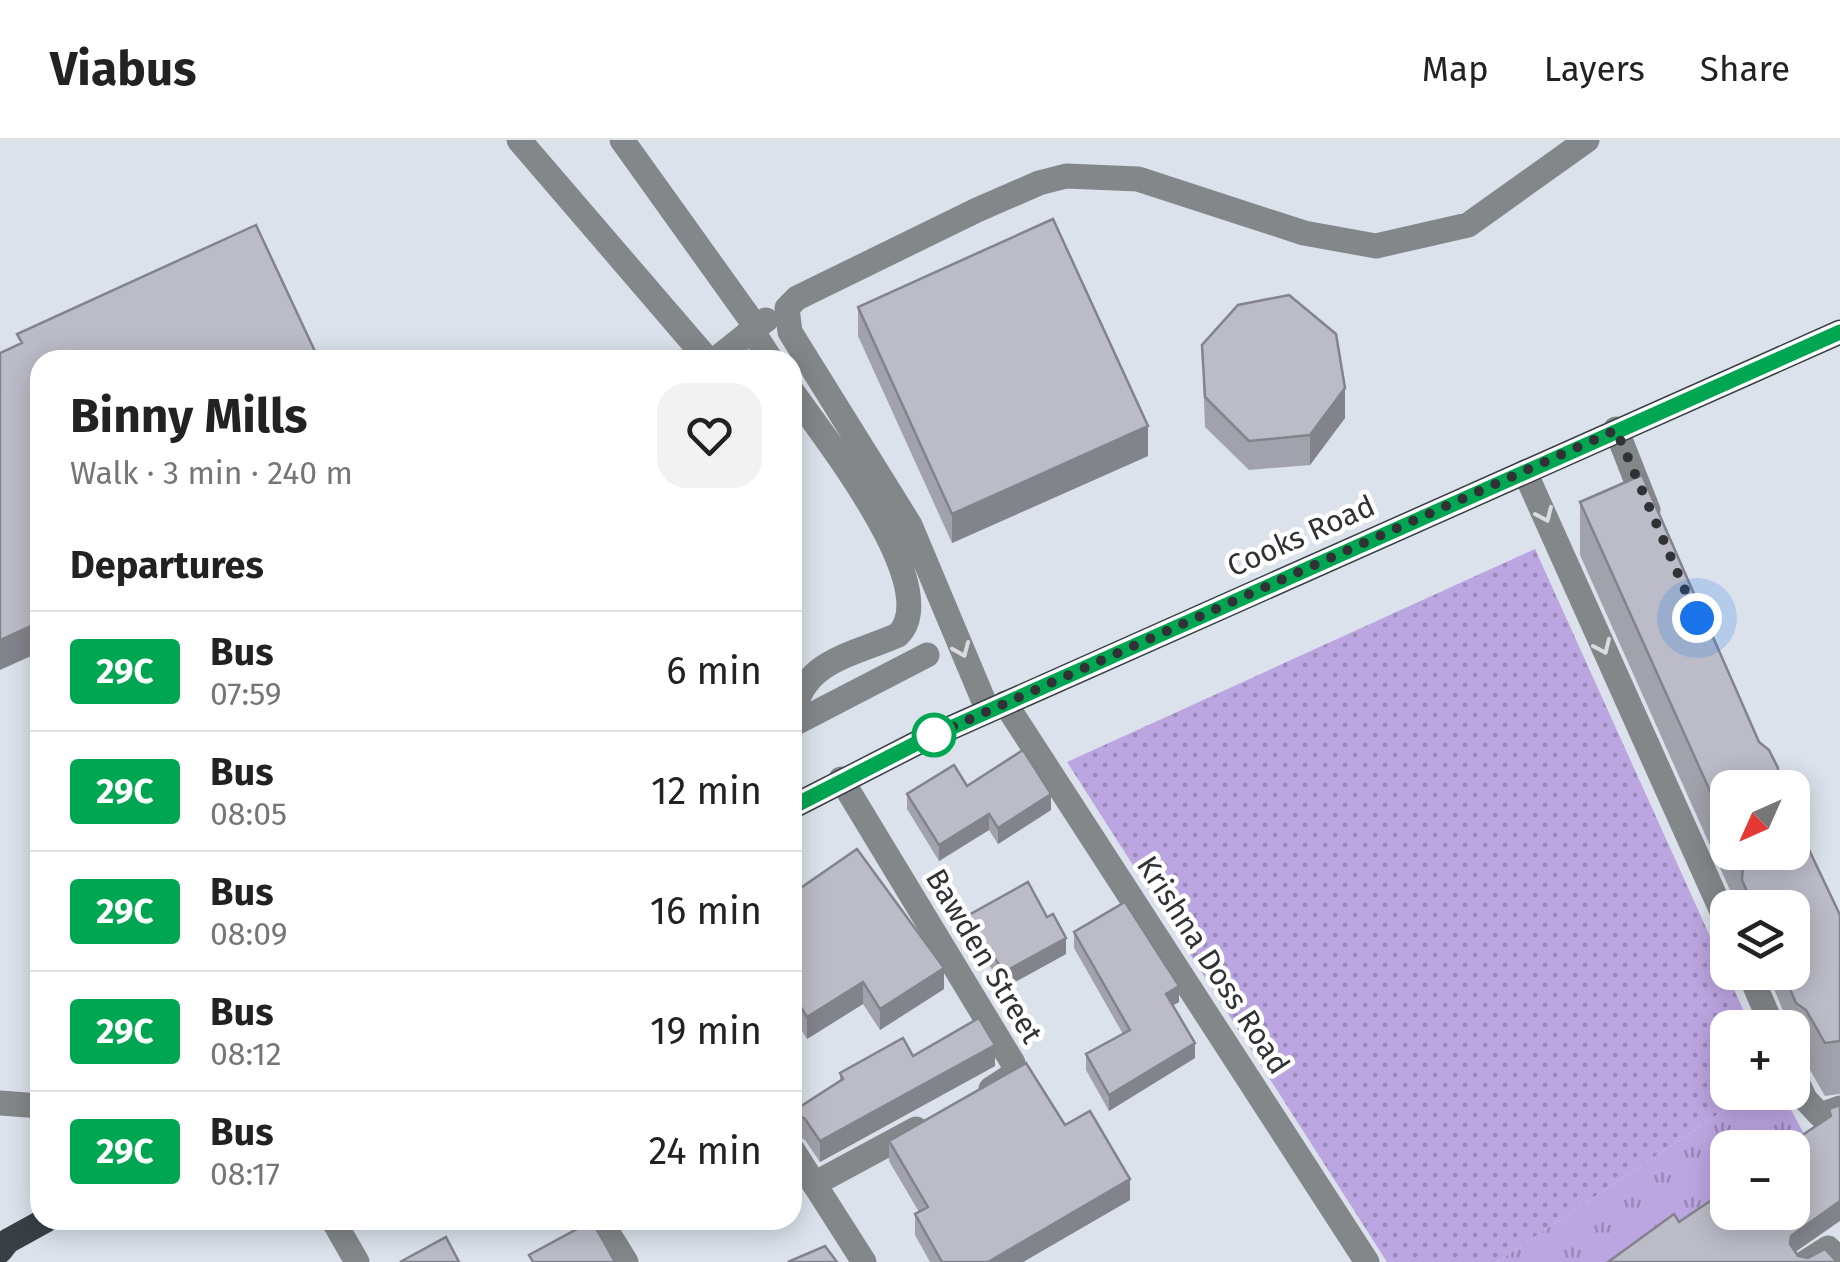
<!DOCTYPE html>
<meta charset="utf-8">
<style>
:root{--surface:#fff;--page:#f2f2f2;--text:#222;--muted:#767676;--line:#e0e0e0}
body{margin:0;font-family:"Fira Sans",sans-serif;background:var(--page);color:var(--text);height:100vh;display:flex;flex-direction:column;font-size:38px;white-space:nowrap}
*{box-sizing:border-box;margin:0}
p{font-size:32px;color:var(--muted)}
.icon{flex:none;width:55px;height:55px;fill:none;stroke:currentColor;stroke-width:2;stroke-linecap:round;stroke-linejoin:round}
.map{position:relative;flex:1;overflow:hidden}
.panel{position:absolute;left:30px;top:210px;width:772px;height:880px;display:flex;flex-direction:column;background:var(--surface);border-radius:30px;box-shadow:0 5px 25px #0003}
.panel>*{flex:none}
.badge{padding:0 20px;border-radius:8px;font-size:35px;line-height:65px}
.needle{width:65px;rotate:225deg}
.controls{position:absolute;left:1710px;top:630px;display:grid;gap:20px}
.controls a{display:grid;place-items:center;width:100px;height:100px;border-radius:20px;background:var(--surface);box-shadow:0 5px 25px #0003;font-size:50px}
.you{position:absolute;width:50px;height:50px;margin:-25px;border:8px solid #fff;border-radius:50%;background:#1a73e8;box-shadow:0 0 0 15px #1a73e833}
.map>.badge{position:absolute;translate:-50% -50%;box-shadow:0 0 0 5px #fff}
h2{padding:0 40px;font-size:38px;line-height:90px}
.round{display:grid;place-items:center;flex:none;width:105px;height:105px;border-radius:30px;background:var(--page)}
.overview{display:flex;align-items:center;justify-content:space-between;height:170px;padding:0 40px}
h1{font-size:48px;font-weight:700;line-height:75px}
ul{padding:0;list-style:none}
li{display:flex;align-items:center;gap:30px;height:120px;padding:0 40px;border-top:2px solid var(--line)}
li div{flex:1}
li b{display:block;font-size:38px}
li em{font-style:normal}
li .badge{min-width:110px;font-weight:700;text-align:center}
header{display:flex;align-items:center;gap:60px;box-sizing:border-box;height:140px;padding:0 50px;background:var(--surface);border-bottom:2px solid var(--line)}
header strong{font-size:48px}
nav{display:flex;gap:55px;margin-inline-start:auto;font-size:35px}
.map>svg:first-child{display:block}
</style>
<header>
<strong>Viabus</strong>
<nav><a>Map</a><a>Layers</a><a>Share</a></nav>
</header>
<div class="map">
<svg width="1840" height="1122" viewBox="0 0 1840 1122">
<defs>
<pattern id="grass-dots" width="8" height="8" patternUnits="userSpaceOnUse" patternTransform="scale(2.5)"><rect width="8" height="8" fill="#bca6e2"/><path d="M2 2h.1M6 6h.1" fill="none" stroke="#9988b8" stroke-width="1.8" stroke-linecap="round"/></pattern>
<pattern id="park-tufts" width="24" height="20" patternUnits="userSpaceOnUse" patternTransform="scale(2.5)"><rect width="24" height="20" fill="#bca6e2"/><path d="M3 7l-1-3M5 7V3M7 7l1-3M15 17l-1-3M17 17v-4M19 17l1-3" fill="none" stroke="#9988b8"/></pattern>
</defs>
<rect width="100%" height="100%" fill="#dbe2eb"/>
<path fill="url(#grass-dots)" d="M 1535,409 L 1751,887 L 1728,888 L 1728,952 L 1750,953 L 1497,1122 L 1387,1122 L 1067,622 Z"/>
<path fill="url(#park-tufts)" d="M 1750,953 L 1782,953 L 1810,1005 L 1728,1008 L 1727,1060 L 1634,1122 L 1497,1122 Z"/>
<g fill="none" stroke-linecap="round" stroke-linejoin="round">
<path stroke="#83878a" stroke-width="25" d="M 519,0 L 708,220
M 622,0 L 756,187 L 715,220
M 766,180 L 756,187 L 757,198 L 771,220
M 792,251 C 822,295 946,448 898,495 C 848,517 798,521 792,584
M 1616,289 L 1648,370
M 1525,332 L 1728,785
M 1005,563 L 1367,1122
M 988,571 L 910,385 L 790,192 L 787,168 L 797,158 L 977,70 L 1039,43 L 1066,36 L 1138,39 L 1304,93 L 1376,106 L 1468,85 L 1587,0
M 792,585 L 927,515
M 841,639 L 1013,923 L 1014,934 L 991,949
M 1749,832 L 1773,888
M 1792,931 L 1805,959 L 1820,975 L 1840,968
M 0,963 L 40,966
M 792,1009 L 864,1122
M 814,1044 L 916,989
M 333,1080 L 357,1122
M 600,1080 L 626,1122
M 1806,1122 L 1828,1108 L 1840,1121"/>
<path stroke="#394045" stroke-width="25" d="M 792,667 L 919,602 L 1840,192
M 0,1111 L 8,1101 L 46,1080"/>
</g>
<path fill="#a1a2ab" d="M 858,167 L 1148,316 L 952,403 L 858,196 Z
M 1202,205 L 1345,278 L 1310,325 L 1249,330 L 1205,287 Z
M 1580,362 L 1728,648 L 1728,712 L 1792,712 L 1840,775 L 1840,954 L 1825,956 L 1806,923 L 1796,916 L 1792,908 L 1792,888 L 1787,888 L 1787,880 L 1767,832 L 1792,832 L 1792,768 L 1738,768 L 1580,415 Z
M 967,646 L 1051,670 L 998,704 L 989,690 L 939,721 L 907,669 L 907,654 Z
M 792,754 L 944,849 L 880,890 L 863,864 L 807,899 L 792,875 Z
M 967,776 L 1066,814 L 1004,848 L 967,791 Z
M 1074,792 L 1179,862 L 1173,865 L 1195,918 L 1109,971 L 1086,930 L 1086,914 L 1123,894 L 1074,808 Z
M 913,916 L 995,926 L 820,1022 L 805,1000 L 792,993 L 792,972 L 840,942 L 840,933 Z
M 1065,985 L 1130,1060 L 1023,1122 L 930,1122 L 915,1095 L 915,1074 L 919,1072 L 889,1021 L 889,1001 Z"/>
<path fill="#83848b" d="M 1345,248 L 1345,278 L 1310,325 L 1310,295 Z
M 1148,286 L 1148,316 L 952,403 L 952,374 Z
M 40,482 L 40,512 L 0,530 L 0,500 Z
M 1051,654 L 1051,670 L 998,704 L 998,688 Z
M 989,674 L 989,690 L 939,721 L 939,705 Z
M 1066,798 L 1066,814 L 1004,848 L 1004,832 Z
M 944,828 L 944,849 L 880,890 L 880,869 Z
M 863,842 L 863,864 L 807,899 L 807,877 Z
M 1179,846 L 1179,862 L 1166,869 L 1166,854 Z
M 1195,903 L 1195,918 L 1109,971 L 1109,955 Z
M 995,905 L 995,926 L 820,1022 L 820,1001 Z
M 1130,1039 L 1130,1060 L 1023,1122 L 988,1122 Z
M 1840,1061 L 1840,1081 L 1791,1115 L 1790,1104 L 1791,1096 Z"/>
<path fill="#bbbcc7" stroke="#83848b" stroke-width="2.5" d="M 1053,79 L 1148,286 L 952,374 L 858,167 Z
M 256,85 L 319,220 L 40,220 L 40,482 L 0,500 L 0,213 L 22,203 L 17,194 Z
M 1289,155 L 1336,194 L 1345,248 L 1310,295 L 1249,301 L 1205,257 L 1202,205 L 1238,165 Z
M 1642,335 L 1759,602 L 1769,610 L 1778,628 L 1777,642 L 1780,648 L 1728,648 L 1728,691 L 1580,362 Z
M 1023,610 L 1051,654 L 998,688 L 989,674 L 939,705 L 907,654 L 954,625 L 967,646 Z
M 1792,674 L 1840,775 L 1840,901 L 1825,903 L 1806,870 L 1796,863 L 1787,842 L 1788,832 L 1792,832 L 1792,768 L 1758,768 L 1752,763 L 1742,740 L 1743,725 L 1737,712 L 1792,712 Z
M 857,709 L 944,828 L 880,869 L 863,842 L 807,877 L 792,853 L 792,754 Z
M 1028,742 L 1047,777 L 1053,774 L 1066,798 L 1004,832 L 967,776 Z
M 1125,762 L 1179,846 L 1166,854 L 1195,903 L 1109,955 L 1086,914 L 1130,890 L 1074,792 Z
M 979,878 L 995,905 L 820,1001 L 805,979 L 792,972 L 843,939 L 840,933 L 903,898 L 913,916 Z
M 1026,923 L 1065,985 L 1090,971 L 1130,1039 L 988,1122 L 942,1122 L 915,1074 L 928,1067 L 889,1001 Z
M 1840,965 L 1840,1061 L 1791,1096 L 1790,1104 L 1798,1116 L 1808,1118 L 1825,1109 L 1837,1122 L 1608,1122 L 1674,1074 L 1679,1082 L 1728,1049 L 1728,1072 L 1792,1072 L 1792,1008 L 1783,1008 L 1831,976 L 1829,969 Z
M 592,1081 L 615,1122 L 533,1122 L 529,1115 Z
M 446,1097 L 459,1122 L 400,1122 Z
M 825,1106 L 837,1122 L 788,1122 Z"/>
<defs><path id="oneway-chevron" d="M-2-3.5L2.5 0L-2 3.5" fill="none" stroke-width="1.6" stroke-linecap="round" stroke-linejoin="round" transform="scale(2.5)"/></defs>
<g stroke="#dadbdc">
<use href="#oneway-chevron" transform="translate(1545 375) rotate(66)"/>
<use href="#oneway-chevron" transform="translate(1603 507) rotate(66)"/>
<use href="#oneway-chevron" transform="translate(962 510) rotate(67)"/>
</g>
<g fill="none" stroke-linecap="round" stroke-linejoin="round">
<g stroke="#fff" stroke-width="22">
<path id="line" d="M 792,667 L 919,602 L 1840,192"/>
</g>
<use href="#line" stroke="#00a651" stroke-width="15"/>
<path stroke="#303236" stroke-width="10" stroke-dasharray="0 18" d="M 934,595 L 919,602 L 1616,290 L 1697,478"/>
</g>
<circle fill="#fff" stroke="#00a651" stroke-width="5" cx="934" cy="595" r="20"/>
<g text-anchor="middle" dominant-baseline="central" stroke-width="9" stroke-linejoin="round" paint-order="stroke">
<g font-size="30" fill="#303236" stroke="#fff">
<text transform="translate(1301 396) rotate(-24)">Cooks Road</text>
<text transform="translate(984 816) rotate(59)">Bawden Street</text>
<text transform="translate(1213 825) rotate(57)">Krishna Doss Road</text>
</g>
</g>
</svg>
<div class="controls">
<a><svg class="needle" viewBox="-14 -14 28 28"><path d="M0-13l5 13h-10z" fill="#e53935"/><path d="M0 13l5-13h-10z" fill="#767676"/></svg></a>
<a><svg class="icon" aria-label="layers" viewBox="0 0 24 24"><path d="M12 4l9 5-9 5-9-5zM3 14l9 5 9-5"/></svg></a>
<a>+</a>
<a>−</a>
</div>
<div class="you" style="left:1697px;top:478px"></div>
<section class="panel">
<div class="overview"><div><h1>Binny Mills</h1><p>Walk · 3 min · 240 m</p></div><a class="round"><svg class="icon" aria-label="heart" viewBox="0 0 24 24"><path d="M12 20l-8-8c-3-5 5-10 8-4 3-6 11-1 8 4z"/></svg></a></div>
<h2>Departures</h2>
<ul>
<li><span class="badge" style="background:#00a651;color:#fff">29C</span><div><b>Bus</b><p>07:59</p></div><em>6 min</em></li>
<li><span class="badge" style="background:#00a651;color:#fff">29C</span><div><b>Bus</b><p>08:05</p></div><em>12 min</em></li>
<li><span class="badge" style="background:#00a651;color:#fff">29C</span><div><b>Bus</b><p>08:09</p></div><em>16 min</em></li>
<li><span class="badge" style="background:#00a651;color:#fff">29C</span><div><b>Bus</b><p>08:12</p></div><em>19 min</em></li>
<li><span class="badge" style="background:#00a651;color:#fff">29C</span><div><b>Bus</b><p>08:17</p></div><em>24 min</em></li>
</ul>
</section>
</div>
